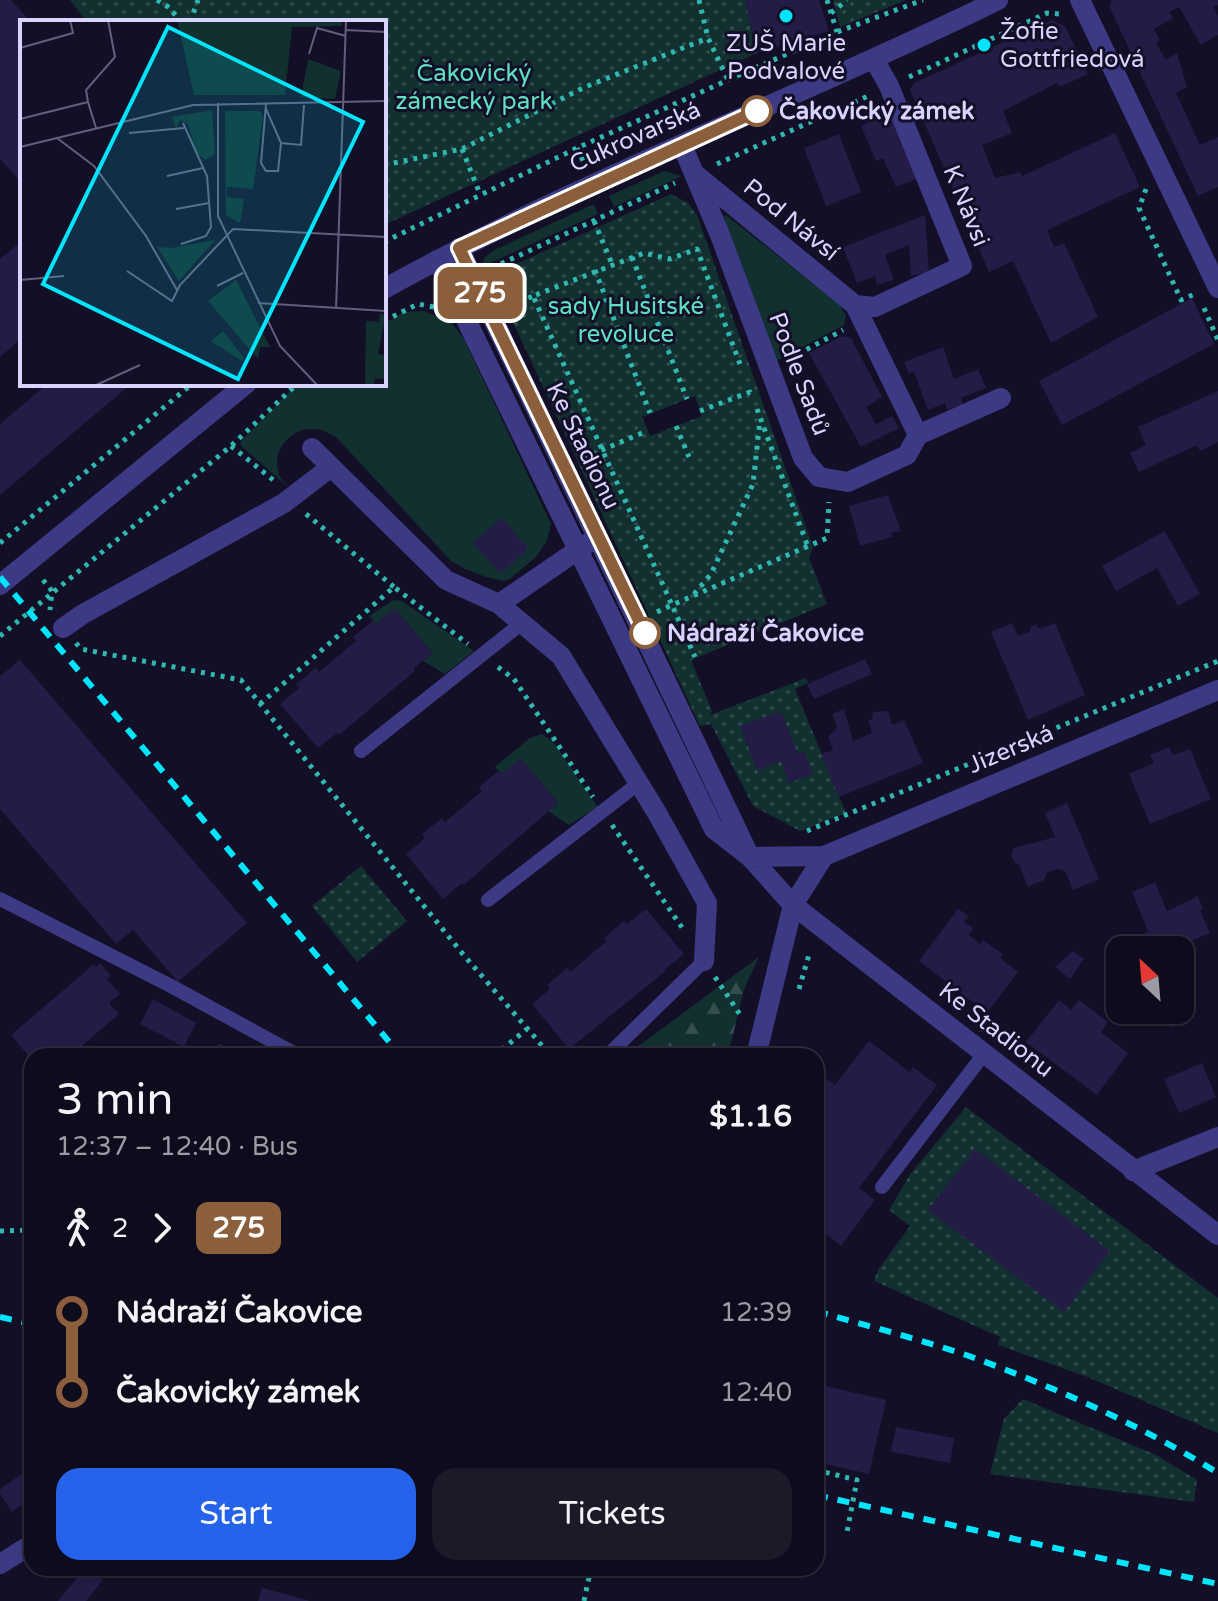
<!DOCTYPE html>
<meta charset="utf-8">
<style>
:root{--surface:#0e0b1c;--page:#1c1929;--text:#f1f3f6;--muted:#9b9ba3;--line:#2e2b3b;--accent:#2563eb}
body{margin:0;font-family:"Varela Round",sans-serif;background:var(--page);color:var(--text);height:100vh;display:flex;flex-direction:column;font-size:30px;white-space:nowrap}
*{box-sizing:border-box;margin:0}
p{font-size:26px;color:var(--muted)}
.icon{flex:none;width:44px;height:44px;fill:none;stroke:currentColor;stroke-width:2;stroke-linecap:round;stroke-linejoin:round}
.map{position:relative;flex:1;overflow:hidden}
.side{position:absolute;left:24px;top:1048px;width:800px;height:528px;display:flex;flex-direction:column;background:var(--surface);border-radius:24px;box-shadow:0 2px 6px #0004,0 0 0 2px var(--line)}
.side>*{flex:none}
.badge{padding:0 16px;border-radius:12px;font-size:28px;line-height:52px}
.needle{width:52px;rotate:334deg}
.tools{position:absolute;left:1106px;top:936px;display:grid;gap:16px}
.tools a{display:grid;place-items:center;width:88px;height:88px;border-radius:16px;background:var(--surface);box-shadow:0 2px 6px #0004,0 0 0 2px var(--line);font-size:40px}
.map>.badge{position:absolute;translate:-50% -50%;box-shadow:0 0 0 4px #fff}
.legs{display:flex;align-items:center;gap:12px;height:88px;padding:0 32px;font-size:26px}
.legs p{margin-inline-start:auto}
.head{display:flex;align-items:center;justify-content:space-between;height:136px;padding:0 32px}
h1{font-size:44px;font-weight:600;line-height:60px}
.button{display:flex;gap:16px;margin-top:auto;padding:16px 32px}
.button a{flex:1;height:92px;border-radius:24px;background:var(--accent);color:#fff;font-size:32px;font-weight:600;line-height:92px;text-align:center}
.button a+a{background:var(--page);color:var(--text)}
ul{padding:0 32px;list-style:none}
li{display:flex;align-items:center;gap:28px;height:80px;font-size:30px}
li i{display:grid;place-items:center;width:12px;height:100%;margin:0 10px;background:currentColor}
li i::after{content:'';width:20px;height:20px;margin:-10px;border:6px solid;border-radius:50%;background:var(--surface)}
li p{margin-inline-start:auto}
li:first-child i{background:linear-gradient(#0000 50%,currentColor 0)}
li:last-child i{background:linear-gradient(currentColor 50%,#0000 0)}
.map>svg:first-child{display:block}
</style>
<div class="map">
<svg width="1218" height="1601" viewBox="0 0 1218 1601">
<defs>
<pattern id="forest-firs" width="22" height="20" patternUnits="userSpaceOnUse" patternTransform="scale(2)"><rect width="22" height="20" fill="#12302f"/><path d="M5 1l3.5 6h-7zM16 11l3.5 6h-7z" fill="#344d4e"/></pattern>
<pattern id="park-dots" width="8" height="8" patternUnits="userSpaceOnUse" patternTransform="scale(2)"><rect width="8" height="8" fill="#12302f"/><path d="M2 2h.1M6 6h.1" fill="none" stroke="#344d4e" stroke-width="1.8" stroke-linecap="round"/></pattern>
</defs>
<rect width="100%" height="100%" fill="#130f26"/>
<path fill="#12302f" d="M 664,171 L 682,176 L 614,207 L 609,196 Z
M 594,204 L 598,214 L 481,267 L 485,257 L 494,250 Z
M 726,215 L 839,304 L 846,315 L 844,325 L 778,360 L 774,359 L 723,217 Z
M 424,311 L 451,322 L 464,339 L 551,524 L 547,541 L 536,557 L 510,579 L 504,581 L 486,577 L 465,569 L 451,561 L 337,438 C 332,435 325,431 320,430 C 295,424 272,447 278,471 C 279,477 284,482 288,487 L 241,446 L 241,441 L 297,384 L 384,384 L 384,325 L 403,312 Z
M 393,600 L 402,601 L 474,651 L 445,674 L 423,661 L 432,653 L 395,609 L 376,624 L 369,616 Z
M 542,734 L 554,743 L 598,807 L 569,825 L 548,811 L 558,803 L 521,759 L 502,774 L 495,767 L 530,738 Z"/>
<path fill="url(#forest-firs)" d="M 759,957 L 744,989 L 728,1056 L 625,1056 Z"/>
<path fill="url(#park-dots)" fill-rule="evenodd" d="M 70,0 L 745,0 L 757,53 L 384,225 L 384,22 L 87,22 Z
M 833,0 L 906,0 L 840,27 Z
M 671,194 L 688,203 L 697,215 L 813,547 L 809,558 L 827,604 L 691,660 L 712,711 L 710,715 L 806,678 L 808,683 L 795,689 L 846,813 L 800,831 L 753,806 L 711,724 L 700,726 L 494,281 L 505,269 ZM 695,396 L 702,416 L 650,436 L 642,417 Z
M 361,866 L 407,921 L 357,962 L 312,906 Z
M 966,1107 L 1218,1298 L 1218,1433 L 1090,1378 L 998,1345 L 1000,1337 L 874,1281 L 878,1270 L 910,1226 L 889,1210 L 911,1173 Z
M 1023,1399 L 1156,1455 L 1197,1480 L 1194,1502 L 990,1474 L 1004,1419 Z"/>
<path fill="#241b47" d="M 0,0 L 11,0 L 31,22 L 22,22 L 22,183 L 0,159 Z
M 745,0 L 819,0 L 829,31 L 757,53 Z
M 1112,0 L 1218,0 L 1218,5 L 1213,7 L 1218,16 L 1218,35 L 1201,45 L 1179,7 L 1169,12 L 1173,18 L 1154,29 L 1160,40 L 1156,43 L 1166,60 L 1177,53 L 1187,87 L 1176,93 L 1200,145 L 1218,137 L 1218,187 L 1198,196 L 1109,6 Z
M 1052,20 L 1065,26 L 1088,74 L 1060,87 L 1057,83 L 1003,111 L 1012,133 L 982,145 L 995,178 L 1020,172 L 1022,176 L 1115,133 L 1140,187 L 1047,230 L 1054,247 L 1064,243 L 1098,317 L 1051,343 L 1013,261 L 989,272 L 910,90 L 914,83 Z
M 892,110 L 919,178 L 896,187 L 883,158 L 876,161 L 861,126 Z
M 839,134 L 861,192 L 826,206 L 804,148 Z
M 925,215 L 929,272 L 911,276 L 909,245 L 885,255 L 894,280 L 877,285 L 875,276 L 857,283 L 843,247 Z
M 22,241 L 22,338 L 0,357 L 0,259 Z
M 1192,298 L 1214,344 L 1062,425 L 1039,381 Z
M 842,336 L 851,338 L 882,397 L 866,407 L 876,424 L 892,416 L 899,428 L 861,447 L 809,353 Z
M 943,347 L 954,379 L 978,369 L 986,388 L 961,398 L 963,404 L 947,410 L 945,403 L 928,410 L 914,372 L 909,374 L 904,362 Z
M 47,384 L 131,384 L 0,495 L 0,424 Z
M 1218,391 L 1218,442 L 1200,451 L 1197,445 L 1139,472 L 1130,453 L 1146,445 L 1138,427 Z
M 888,495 L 901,531 L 891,533 L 892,537 L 860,546 L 849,506 Z
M 502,518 L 528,549 L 502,572 L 499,572 L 473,543 Z
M 1165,531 L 1200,594 L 1178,606 L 1157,568 L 1116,591 L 1102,566 Z
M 395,609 L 432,653 L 413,669 L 415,671 L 339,735 L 337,733 L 318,748 L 280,704 L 299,688 L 296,684 L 316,668 L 319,672 L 356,641 L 353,637 L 373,621 L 376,624 Z
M 1012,623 L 1018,636 L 1031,631 L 1030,627 L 1036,625 L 1040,629 L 1055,623 L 1085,695 L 1028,720 L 991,632 Z
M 865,659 L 872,674 L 814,699 L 807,684 Z
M 20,660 L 247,923 L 178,982 L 133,930 L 116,944 L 0,809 L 0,676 Z
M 844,709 L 853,741 L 872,733 L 868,720 L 872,719 L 873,712 L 888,711 L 892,725 L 904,720 L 923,763 L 839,797 L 821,754 L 833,750 L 828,737 L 837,727 L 832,714 Z
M 781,711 L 798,754 L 804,751 L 813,774 L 789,783 L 781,761 L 757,770 L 740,726 Z
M 1169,747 L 1173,755 L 1190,749 L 1211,799 L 1150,824 L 1129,774 L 1154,763 L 1150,755 Z
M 521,759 L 558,803 L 464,885 L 462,883 L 443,899 L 406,854 L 425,838 L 422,834 L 442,818 L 445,822 L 482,791 L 479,787 L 498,771 L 501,774 Z
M 1067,803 L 1099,879 L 1073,890 L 1065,871 L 1058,869 L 1047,873 L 1044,880 L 1028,887 L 1019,865 L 1015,863 L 1011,855 L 1014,848 L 1055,837 L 1045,813 Z
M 1155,882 L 1167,911 L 1198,896 L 1203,909 L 1200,910 L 1210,933 L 1186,943 L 1188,949 L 1180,952 L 1180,950 L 1156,950 L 1153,944 L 1150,945 L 1145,932 L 1148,931 L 1132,892 Z
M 646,909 L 684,954 L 664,970 L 666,971 L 569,1049 L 532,1004 L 550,989 L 547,985 L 567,968 L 570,972 L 607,941 L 604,938 L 624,921 L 627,924 Z
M 958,909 L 969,916 L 964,922 L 973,928 L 969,935 L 980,944 L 983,940 L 1003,954 L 1000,958 L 1018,972 L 987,1013 L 919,961 Z
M 1073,951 L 1084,959 L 1070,979 L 1055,967 Z
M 100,963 L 111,976 L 107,979 L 120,994 L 109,1003 L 119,1014 L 70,1056 L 32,1056 L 32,1060 L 11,1035 L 94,964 L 96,967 Z
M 1180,997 L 1189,1020 L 1170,1028 L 1163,1010 L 1180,1010 Z
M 153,999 L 196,1023 L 184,1047 L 140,1024 Z
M 1059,1000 L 1071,1010 L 1079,1000 L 1108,1022 L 1101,1032 L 1128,1053 L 1097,1095 L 1026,1042 Z
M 869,1041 L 910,1072 L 913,1067 L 937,1085 L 859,1188 L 875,1200 L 841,1246 L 816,1227 L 816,1094 L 827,1079 L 835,1085 Z
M 221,1043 L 231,1056 L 204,1056 Z
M 1202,1063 L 1216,1097 L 1179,1113 L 1164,1079 Z
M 975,1149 L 1110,1251 L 1064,1312 L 928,1210 Z
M 816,1384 L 886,1400 L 869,1474 L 816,1462 Z
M 896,1427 L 954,1438 L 950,1463 L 891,1452 Z
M 32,1467 L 32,1498 L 12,1512 L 0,1494 L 0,1489 Z
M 85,1568 L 103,1580 L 86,1601 L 58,1601 Z
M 262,1588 L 308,1600 L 308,1601 L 258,1601 Z"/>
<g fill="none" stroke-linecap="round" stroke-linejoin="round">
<path stroke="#2fb8b0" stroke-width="5" stroke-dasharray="4 6" stroke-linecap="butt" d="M 157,0 L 167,6 L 182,22
M 699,0 L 708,38 L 728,80
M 827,0 L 837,32
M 831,13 L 847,0
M 190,22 L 198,0
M 909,77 L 1047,13 L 1060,14
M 577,148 L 585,165
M 462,149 L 480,194
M 717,164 L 868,96
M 384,165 L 462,149 L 585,87 L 708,38
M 1146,189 L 1139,208 L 1181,300 L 1197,293
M 594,221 L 612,264
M 384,242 L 577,148 L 728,80 L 837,32 L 923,0
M 632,257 L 687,399
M 492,268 L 675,183
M 595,270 L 650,413
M 510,306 L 533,296
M 1204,308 L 1218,340
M 384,321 L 418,304 L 434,307
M 789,359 L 843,330
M 740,364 L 697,249 L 670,259 L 644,253 L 533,296 L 672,605 L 827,538 L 829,502
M 757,409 L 808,547
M 700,411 L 750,392 L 752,396
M 676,426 L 689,457
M 231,446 L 277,483
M 583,458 L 647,431
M 306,514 L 394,587
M 0,543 L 192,384
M 43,580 L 52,591 L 50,610
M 694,594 L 711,574 L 753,484 L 760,420
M 657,612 L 672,605 L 695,657
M 0,636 L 231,446 L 297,384
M 76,643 L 81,649 L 241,680 L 462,953 L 551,1056
M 498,667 L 514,679 L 593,797
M 260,704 L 394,587 L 468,644
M 612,825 L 683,929
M 807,831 L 1218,661
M 715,977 L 741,1016
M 799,989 L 810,951
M 494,1056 L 527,1029
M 0,1231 L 32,1230
M 816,1470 L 857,1480 L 847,1532
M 584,1601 L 591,1568"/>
<path stroke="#3d3a85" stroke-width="14" d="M 361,751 L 522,623
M 0,899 L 171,986 L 299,1056
M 488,900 L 639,783
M 607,1056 L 704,961
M 882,1187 L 984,1054"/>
<path stroke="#3d3a85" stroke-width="20" d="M 1080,0 L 1218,288
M 682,145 L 720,235 L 803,458 L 819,477 L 848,482 L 907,455 L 918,435 L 855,305 L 695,174
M 459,248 L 748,853
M 437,260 L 714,829 L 750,857 L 793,905 L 1218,1235
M 855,305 L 875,307 L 962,266 L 889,86 L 874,59
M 918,435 L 1001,398
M 312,448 L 446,580 L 499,604 L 561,656 L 657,813 L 707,903 L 704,961
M 499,604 L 588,543
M 63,628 L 83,614 L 284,503 L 331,467
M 750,857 L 824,856
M 756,1056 L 793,905 L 824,856 L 1218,690
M 1133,1171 L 1218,1137
M 0,1564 L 32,1544"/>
<path stroke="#3d3a85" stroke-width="20" d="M 384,289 C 582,179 795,100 998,0
M 0,585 L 246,384"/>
<path stroke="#00e5ff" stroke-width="6" stroke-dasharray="12 10" stroke-linecap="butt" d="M 0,577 L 401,1056
M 816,1311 C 867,1326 919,1339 969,1356 C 1054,1387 1141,1425 1218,1473
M 0,1317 L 32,1324
M 816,1495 L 1218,1584"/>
</g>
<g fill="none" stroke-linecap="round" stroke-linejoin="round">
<g stroke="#fff" stroke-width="18">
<path id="line-1" d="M 645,633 L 459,248 L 757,111"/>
</g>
<use href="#line-1" stroke="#8b5e3c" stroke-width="12"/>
</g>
<g fill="#00e5ff" stroke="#130f26" stroke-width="3">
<circle cx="786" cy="16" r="8"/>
<circle cx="984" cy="45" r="8"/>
</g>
<g fill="#fff" stroke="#8b5e3c" stroke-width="4">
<circle cx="757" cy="111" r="14"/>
<circle cx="645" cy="633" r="14"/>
</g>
<g text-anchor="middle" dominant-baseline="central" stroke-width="6" stroke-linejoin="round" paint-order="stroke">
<g font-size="24" fill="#d9d4ff" stroke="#130f26" text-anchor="start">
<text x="1000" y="31">Žofie<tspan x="1000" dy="28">Gottfriedová</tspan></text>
<text x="786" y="43" text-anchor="middle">ZUŠ Marie<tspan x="786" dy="28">Podvalové</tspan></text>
</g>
<g font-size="24" fill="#5fe0c0" stroke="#130f26">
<text x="474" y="73">Čakovický<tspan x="474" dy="28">zámecký park</tspan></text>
<text x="626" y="306">sady Husitské<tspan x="626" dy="28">revoluce</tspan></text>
</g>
<g font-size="24" font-weight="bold" fill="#d9d4ff" stroke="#130f26" text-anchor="start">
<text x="779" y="111">Čakovický zámek</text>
<text x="667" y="633">Nádraží Čakovice</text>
</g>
<g font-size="24" fill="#d9d4ff" stroke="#130f26">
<text transform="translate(635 137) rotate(-24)">Cukrovarská</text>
<text transform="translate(966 206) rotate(68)">K Návsi</text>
<text transform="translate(791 220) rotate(39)">Pod Návsí</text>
<text transform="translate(799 374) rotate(69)">Podle Sadů</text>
<text transform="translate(583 446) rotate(64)">Ke Stadionu</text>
<text transform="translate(1011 749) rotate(-23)">Jizerská</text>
<text transform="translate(996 1030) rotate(38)">Ke Stadionu</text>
</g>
</g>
<g transform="translate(20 20)">
<rect width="366" height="366" fill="#130f26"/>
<path d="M 192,90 L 195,134 L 185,140 L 176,132 L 168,104 L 160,100 L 156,108 L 152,97 ZM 346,293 L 346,301 L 359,302 L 360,294 L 366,294 L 358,334 L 365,335 L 366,327 L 366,366 L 364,359 L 355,358 L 354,366 L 345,366 Z" fill="#12302f"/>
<path d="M 195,220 L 159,261 L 137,227 L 151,228 Z" fill="#12302f"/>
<path d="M 157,0 L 321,0 L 322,6 L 272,7 L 265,75 L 174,75 ZM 288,39 L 321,51 L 315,79 L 281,77 ZM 205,91 L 240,91 L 243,96 L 233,169 L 207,167 L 207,177 L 224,179 L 220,203 L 206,195 ZM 216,260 L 250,327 L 240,327 L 238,339 L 188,281 ZM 203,311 L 224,338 L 222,341 L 191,321 Z" fill="#12302f"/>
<path fill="none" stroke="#625e7d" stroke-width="2" d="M 326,10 L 366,12M 0,28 L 53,13 L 50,0M 289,34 L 297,8 L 326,16M 68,82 L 66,70 L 95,37 L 88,0M 198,83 L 198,196 L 260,326 L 298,366M 246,89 L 261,123 L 258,151 L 246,151 L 241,143 L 246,84M 0,99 L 68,82 L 76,108M 109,113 L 164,108M 37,118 L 74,146 L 126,216 L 157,270M 261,123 L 281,125 L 284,85M 0,127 L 173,85 L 366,81M 147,156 L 183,148M 156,189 L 189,183M 161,224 L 186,216 L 191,207 L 187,156 L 163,103M 107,251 L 152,281 L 160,265 L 213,209 L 366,217M 0,260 L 44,256M 197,266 L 223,253M 238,283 L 366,291M 316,289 L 326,0M 74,366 L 120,345"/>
<path fill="#00e5ff" fill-opacity="0.15" stroke="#00e5ff" stroke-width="4" d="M 148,7 L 343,102 L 218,359 L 23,264 Z"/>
<rect width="366" height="366" fill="none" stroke="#d9d4ff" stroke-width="4"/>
</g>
</svg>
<div class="tools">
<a><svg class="needle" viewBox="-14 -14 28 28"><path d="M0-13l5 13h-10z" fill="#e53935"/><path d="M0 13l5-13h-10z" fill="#9b9ba3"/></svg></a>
</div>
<b class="badge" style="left:480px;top:293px;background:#8b5e3c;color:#fff">275</b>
<section class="side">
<div class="head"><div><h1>3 min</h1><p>12:37 – 12:40 · Bus</p></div><b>$1.16</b></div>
<div class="legs"><svg class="icon" aria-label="walk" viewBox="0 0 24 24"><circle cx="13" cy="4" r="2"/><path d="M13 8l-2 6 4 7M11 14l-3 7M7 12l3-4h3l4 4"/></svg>2<svg class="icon" aria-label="forward" viewBox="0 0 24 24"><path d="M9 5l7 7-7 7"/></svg><b class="badge" style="background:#8b5e3c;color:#fff">275</b></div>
<ul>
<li><i style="color:#8b5e3c"></i><b>Nádraží Čakovice</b><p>12:39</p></li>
<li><i style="color:#8b5e3c"></i><b>Čakovický zámek</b><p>12:40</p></li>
</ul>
<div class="button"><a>Start</a><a>Tickets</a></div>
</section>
</div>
